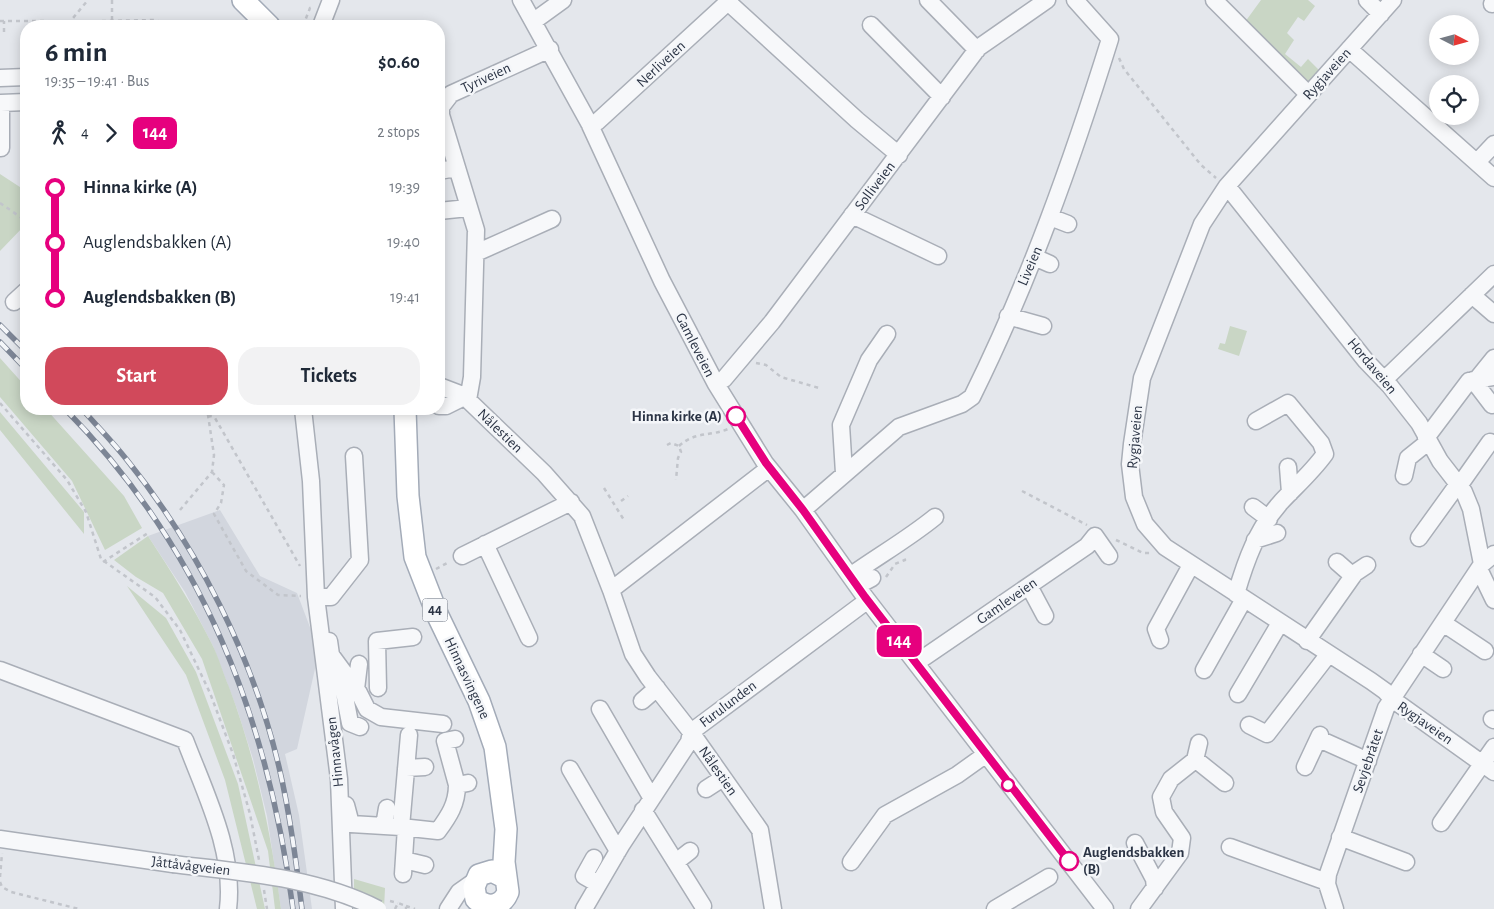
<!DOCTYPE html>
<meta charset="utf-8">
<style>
:root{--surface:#fff;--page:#f2f2f3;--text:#1f2937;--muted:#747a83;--accent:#d1495b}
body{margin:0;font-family:"Alegreya Sans",sans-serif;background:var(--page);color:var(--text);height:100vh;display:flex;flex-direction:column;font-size:19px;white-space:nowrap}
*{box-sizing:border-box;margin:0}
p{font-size:16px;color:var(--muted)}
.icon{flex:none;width:28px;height:28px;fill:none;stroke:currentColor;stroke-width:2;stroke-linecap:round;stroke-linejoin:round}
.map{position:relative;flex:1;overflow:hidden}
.sheet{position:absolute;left:20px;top:20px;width:425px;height:395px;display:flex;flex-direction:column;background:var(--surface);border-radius:20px;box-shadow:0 2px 12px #0003}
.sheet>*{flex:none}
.badge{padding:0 10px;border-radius:8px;font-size:18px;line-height:32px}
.needle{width:32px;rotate:96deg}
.controls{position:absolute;left:1429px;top:15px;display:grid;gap:10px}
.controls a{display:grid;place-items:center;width:50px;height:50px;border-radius:50%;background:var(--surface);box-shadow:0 2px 12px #0003;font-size:25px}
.map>.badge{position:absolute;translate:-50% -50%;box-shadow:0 0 0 2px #fff}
.legs{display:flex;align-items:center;gap:8px;height:55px;padding:0 25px;font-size:16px}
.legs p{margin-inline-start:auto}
.overview{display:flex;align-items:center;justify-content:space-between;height:85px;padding:0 25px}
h1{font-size:28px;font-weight:700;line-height:38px}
.cta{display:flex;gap:10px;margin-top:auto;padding:10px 25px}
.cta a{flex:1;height:58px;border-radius:20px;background:var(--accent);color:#fff;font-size:20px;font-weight:700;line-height:58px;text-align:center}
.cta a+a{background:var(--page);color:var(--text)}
ul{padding:0 25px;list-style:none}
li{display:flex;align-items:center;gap:18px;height:55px;font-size:19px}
li i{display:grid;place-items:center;width:8px;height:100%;margin:0 6px;background:currentColor}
li i::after{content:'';width:12px;height:12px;margin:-6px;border:4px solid;border-radius:50%;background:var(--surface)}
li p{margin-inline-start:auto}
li:first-child i{background:linear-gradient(#0000 50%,currentColor 0)}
li:last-child i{background:linear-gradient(currentColor 50%,#0000 0)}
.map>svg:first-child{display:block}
</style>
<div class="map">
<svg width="1494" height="909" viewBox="0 0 1494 909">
<rect width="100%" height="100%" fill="#e4e7ec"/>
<path fill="#d2d6de" d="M 220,510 L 260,576 L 297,593 L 319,651 L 297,749 L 285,754 L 299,815 L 312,909 L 281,909 L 267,816 L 253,759 L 237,709 L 213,646 L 185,592 L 148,536 Z"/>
<path fill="#c9d6c5" d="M 1261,0 L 1308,0 L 1315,6 L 1304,21 L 1298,17 L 1287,33 L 1294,40 L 1285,54 L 1301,67 L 1308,59 L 1321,72 L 1309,85 L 1245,22 Z
M 0,174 L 26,191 L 26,224 L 0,251 Z
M 1230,326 L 1247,331 L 1239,356 L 1218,349 L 1220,343 L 1225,344 Z
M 0,358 L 26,387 L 26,409 L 46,409 L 124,496 L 142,528 L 105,550 L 72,481 L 0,397 Z
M 0,412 L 84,512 L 84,534 L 0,430 Z
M 148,536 C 171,571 193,606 212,644 C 219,658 223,673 229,687 C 256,759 271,833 281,909 L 275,909 L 268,851 L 202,659 L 163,593 L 136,577 L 114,560 Z
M 127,586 L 166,618 L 196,672 L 238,784 L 265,909 L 257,909 L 225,780 L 186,675 Z
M 354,879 L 385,888 L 384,909 L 354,909 Z"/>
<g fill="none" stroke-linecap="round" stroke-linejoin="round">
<g stroke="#a9aeb7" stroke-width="19">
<path id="minor" d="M 521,0 L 589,123 L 662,281 L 716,384 L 765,463 L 803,510 L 865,597 L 1105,909
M 928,0 L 977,50
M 1214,0 L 1306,92 L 1310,93
M 1367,0 L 1381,14
M 1393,0 L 1227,186 L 1202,224 L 1142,378 L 1132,444 L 1130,464 L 1134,497 L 1145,524 L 1165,547 L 1371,681 L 1385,691 L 1392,699 L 1494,772
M 728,2 L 857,120 L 899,155
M 1492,4 L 1494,2
M 534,21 L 563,0
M 871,25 L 942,97
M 321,26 L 331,0
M 1349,49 L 1494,178
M 0,78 L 26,77
M 589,123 L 597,122 L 730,0
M 1,148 L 1,103 L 26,102
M 1477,162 L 1494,144
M 439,171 L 456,168
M 1227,186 L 1366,361 L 1390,386 L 1419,423 L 1440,461 L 1464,492 L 1471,509 L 1482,564
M 439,211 L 468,208
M 852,215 L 938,256
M 1050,217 L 1068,224
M 476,253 L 552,219
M 1034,257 L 1050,264
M 1472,295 L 1494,314
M 14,302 L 26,291
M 1008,316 L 1043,326
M 1477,379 L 1494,358
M 1384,380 L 1494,274
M 1473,380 L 1492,405
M 716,384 L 724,379 L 772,322 L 978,48 L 1047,0
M 439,386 L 460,394 L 468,400 L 544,473 L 582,516 L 611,590 L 633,654 L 648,677 L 691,732 L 760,830 L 773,909
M 468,400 L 472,377 L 476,230 L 441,115 L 441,107 L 451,94 L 550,49
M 439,406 L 446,406 L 464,397
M 303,409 L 311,481 L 316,597 L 339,779 L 344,909
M 1426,438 L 1469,381 L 1494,377
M 1288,467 L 1290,493
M 844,473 L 841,425 L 869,360 L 887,334
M 1404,476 L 1408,458 L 1428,442
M 1459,486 L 1490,442
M 1253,507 L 1269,519
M 803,510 L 899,427 L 962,404 L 972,397 C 1029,282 1072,161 1110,39 L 1075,0
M 1419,538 L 1458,484
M 1255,540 L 1277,533
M 485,544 L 529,638
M 462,556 L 571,502
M 1337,562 L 1353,576
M 1479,569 L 1494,600
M 850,576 C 878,556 908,539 935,517
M 857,586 L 872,578
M 1029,586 L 1045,616
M 611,590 L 769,468
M 1236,594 C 1246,560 1257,529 1281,502 C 1296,486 1312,472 1325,454 L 1321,443 L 1288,403 L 1256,421
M 316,597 L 331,597 L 360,560 L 354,456
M 1443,623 L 1485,651
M 1160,640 L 1156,629 L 1191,565
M 329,641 L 331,655 L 359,693 L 367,709 L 381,717 L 443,724
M 1307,641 L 1355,573 L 1367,565
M 1421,654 L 1443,669
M 916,663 L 1087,546 L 1095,536 L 1109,556
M 0,670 L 185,740 C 205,793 235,851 228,909
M 1204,670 L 1244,599
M 340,671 L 350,723 L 360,727
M 378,688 L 377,641 L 413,637
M 356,689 L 359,664
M 1238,694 L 1280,623
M 642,701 L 657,688
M 600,709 L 651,797
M 1492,719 L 1494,720
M 1249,725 L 1267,734 L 1328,655
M 409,735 L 401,827 L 438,831 C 449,816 457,804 457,785 L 468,783
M 455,739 L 445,741 L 457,785
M 1319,739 L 1368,761
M 1195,759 L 1225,783
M 1305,767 L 1320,735
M 406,768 L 425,767
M 570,769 L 618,851
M 706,789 L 723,778
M 346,805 L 351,824 L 401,827
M 643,810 L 703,906
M 1441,823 L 1494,747
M 384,826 L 387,808
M 1340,837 L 1406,862
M 0,839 L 173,864
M 1135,843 L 1154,879 L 1155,888
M 1230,847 L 1327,882
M 594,858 L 584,876 L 598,884
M 404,860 L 425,865
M 676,862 L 690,851
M 851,862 L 885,815 L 957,775 L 985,755
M 403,874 L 406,827
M 448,909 L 459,892 L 476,880
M 584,909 L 622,844 L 689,742 L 691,732 L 860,606
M 995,909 L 1049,877
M 1139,909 L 1180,853 L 1182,838 L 1164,812 L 1161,797 L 1171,779 L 1195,760 L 1199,743
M 1335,909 L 1327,884 L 1328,874 L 1386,708 L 1482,564 L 1494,554"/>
</g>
<g stroke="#a3abb8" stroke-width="24">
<path id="major" d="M 243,0 L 269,26
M 405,409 L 408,496 L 415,557 L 438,616 L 479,701 L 495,747 L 506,829 L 504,862 L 508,892 C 502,907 488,909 476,899 L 474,887 L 479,875 L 492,871 L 504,877"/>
</g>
<path stroke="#c2c5cb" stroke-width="2.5" stroke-dasharray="4 4" stroke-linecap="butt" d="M 112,20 L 112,0
M 0,21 L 47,21 L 55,26
M 68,24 L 88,0
M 62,26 L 95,23 L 99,21
M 98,26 L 99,21 L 155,20 L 173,26
M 130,26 L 130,20
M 303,26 L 310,8 L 313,7
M 4,32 L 4,21
M 1119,58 L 1124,69 L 1201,165 L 1216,178
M 0,203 L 26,221
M 756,363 L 766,365 L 781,377 L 819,388
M 0,403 L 67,480 L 86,512 L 101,559 L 155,597 L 180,630 L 210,693 L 233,754 L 250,814 L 259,860
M 208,415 L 215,418 L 300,566
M 667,445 L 671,443 L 679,446 L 681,452 L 678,458 L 676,480
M 679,446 C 696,431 708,437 728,429
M 212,472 L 224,485 L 221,503 L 214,514 L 246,571 L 278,595 L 301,596
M 604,488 L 624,520
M 1022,491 L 1087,525
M 621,501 L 628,496
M 180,510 L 212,472 L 214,455 L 208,415 L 215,409
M 1116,540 L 1143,553 L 1152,553
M 103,562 L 148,533
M 436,569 L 449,562
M 886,577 L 895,564 L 905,560 L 904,557
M 0,877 L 2,853
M 0,882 L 2,887 L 11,892 L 79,909
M 264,890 L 267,909
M 390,901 L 398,903
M 406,906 L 415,909
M 395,909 L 398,903 L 406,906 L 406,909"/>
<use href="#minor" stroke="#f7f8fa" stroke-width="16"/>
<use href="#major" stroke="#fff" stroke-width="21"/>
<g stroke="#7d8696" stroke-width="5.5">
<path id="rail" d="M 0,325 L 26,351
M 0,342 L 26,369
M 65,409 C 203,549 268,718 293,909
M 82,409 C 97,426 113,442 127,460 C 198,548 253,657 279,767 C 290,814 296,861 302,909"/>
</g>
<use href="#rail" stroke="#f4f6f9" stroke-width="4" stroke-dasharray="11" stroke-linecap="butt"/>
<g stroke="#a9aeb7" stroke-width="19" stroke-linecap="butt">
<path id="minor-bridge" d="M 173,864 C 241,872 316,877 378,909"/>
</g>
<use href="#minor-bridge" stroke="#f7f8fa" stroke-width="16"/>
</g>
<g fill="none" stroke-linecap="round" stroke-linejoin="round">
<g stroke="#fff" stroke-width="11">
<path id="line-1" d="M 736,416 L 766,463 L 803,510 L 865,597 L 1069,861"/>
</g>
<use href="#line-1" stroke="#e6007e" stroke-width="8"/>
</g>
<g fill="#fff" stroke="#e6007e" stroke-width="2.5">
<circle cx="736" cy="416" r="9"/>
<circle cx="1008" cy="785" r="6"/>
<circle cx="1069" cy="861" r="9"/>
</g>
<g text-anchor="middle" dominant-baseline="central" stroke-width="5" stroke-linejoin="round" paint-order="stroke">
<rect fill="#f4f6f9" stroke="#676e7b" stroke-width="1" x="422.5" y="598.5" width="25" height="23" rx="4"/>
<g font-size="14" font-weight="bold" fill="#2b3445">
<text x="435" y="610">44</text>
</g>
<g font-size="15" fill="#2b3445" stroke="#f4f6f9">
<text transform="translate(661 64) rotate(-43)">Nerliveien</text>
<text transform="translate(1327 74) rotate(-48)">Rygjaveien</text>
<text transform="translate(486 78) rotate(-25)">Tyriveien</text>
<text transform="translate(875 186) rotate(-53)">Solliveien</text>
<text transform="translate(1030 266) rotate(-67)">Liveien</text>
<text transform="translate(695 345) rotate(63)">Gamleveien</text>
<text transform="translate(1372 366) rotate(50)">Hordaveien</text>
<text transform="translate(500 431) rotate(44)">Nålestien</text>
<text transform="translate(1135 437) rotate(-85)">Rygjaveien</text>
<text transform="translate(1007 601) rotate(-35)">Gamleveien</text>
<text transform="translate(467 678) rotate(65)">Hinnasvingene</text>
<text transform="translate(728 704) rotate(-37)">Furulunden</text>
<text transform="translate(1425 723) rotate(35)">Rygjaveien</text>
<text transform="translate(335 752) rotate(-96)">Hinnavågen</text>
<text transform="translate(1368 761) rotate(-71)">Sevjebråtet</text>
<text transform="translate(718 771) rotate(55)">Nålestien</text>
<text transform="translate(191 866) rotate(7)">Jåttåvågveien</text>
</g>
<g font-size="15" font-weight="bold" fill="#2b3445" stroke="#f4f6f9" text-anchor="end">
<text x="722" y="416">Hinna kirke (A)</text>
<text x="1083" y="852" text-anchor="start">Auglendsbakken<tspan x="1083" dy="17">(B)</tspan></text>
</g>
</g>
</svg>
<div class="controls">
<a><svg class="needle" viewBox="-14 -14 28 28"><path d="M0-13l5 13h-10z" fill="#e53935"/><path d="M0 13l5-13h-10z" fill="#747a83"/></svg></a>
<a><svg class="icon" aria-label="locate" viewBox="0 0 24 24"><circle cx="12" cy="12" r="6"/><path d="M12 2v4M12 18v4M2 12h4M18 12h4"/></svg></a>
</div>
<b class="badge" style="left:899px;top:641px;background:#e6007e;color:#fff">144</b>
<section class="sheet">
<div class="overview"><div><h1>6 min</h1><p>19:35 – 19:41 · Bus</p></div><b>$0.60</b></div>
<div class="legs"><svg class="icon" aria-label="walk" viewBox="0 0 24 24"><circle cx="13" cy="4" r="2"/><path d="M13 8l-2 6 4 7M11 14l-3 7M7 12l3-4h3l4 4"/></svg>4<svg class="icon" aria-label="forward" viewBox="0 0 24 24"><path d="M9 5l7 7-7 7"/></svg><b class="badge" style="background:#e6007e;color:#fff">144</b><p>2 stops</p></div>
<ul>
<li><i style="color:#e6007e"></i><b>Hinna kirke (A)</b><p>19:39</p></li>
<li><i style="color:#e6007e"></i><span>Auglendsbakken (A)</span><p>19:40</p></li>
<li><i style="color:#e6007e"></i><b>Auglendsbakken (B)</b><p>19:41</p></li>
</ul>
<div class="cta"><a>Start</a><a>Tickets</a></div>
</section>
</div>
